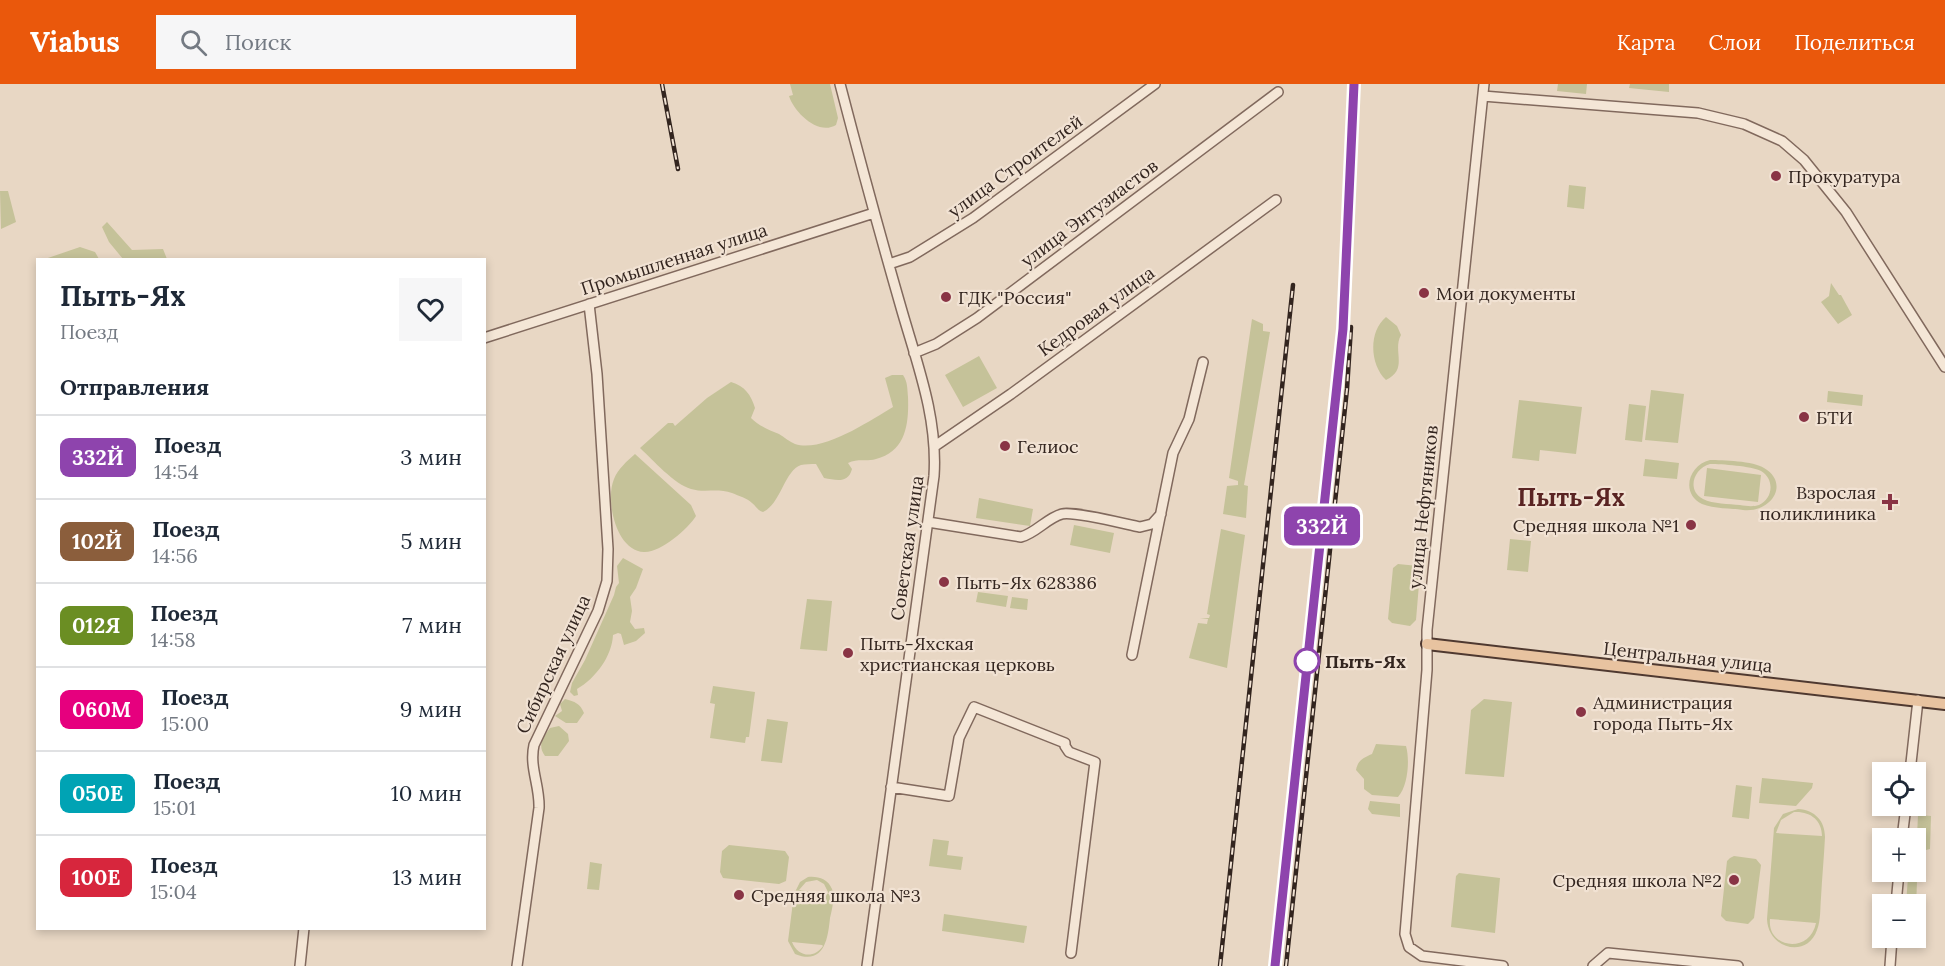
<!DOCTYPE html>
<html lang="ru">
<meta charset="utf-8">
<style>
:root{--surface:#fff;--page:#f6f6f7;--text:#1f2937;--muted:#747a83;--line:#e0e1e3;--accent:#ea580c}
body{margin:0;font-family:Lora,serif;background:var(--page);color:var(--text);height:100vh;display:flex;flex-direction:column;font-size:22px;white-space:nowrap}
*{box-sizing:border-box;margin:0}
p{font-size:20px;color:var(--muted)}
.icon{flex:none;width:33px;height:33px;fill:none;stroke:currentColor;stroke-width:2;stroke-linecap:round;stroke-linejoin:round}
.map{position:relative;flex:1;overflow:hidden}
.drawer{position:absolute;left:36px;top:174px;width:450px;height:672px;display:flex;flex-direction:column;background:var(--surface);border-radius:0px;box-shadow:0 3px 9px #0003}
.drawer>*{flex:none}
.badge{padding:0 12px;border-radius:9px;font-size:21px;line-height:39px}
.buttons{position:absolute;left:1872px;top:678px;display:grid;gap:12px}
.buttons a{display:grid;place-items:center;width:54px;height:54px;border-radius:0px;background:var(--surface);box-shadow:0 3px 9px #0003;font-size:30px}
.map>.badge{position:absolute;translate:-50% -50%;box-shadow:0 0 0 3px #fff}
h2{padding:0 24px;font-size:22px;line-height:54px}
.round{display:grid;place-items:center;flex:none;width:63px;height:63px;border-radius:0px;background:var(--page)}
.summary{display:flex;align-items:center;justify-content:space-between;height:102px;padding:0 24px}
h1{font-size:28px;font-weight:800;line-height:45px}
ul{padding:0;list-style:none}
li{display:flex;align-items:center;gap:18px;height:84px;padding:0 24px;border-top:2px solid var(--line)}
li div{flex:1}
li b{display:block;font-size:22px}
li em{font-style:normal}
li .badge{min-width:66px;font-weight:700;text-align:center}
header{display:flex;align-items:center;gap:36px;box-sizing:border-box;height:84px;padding:0 30px;background:var(--accent);color:#fff}
header strong{font-size:28px}
nav{display:flex;gap:33px;margin-inline-start:auto;font-size:21px}
.search{width:420px;height:54px;background:var(--page);display:flex;align-items:center;gap:15px;box-sizing:border-box;padding:0 21px;border-radius:0px;color:var(--muted);font-size:22px}
.map>svg:first-child{display:block}
</style>
<header>
<strong>Viabus</strong>
<div class="search"><svg class="icon" aria-label="search" viewBox="0 0 24 24"><circle cx="10" cy="10" r="6"/><path d="M15 15l6 6"/></svg>Поиск</div>
<nav><a>Карта</a><a>Слои</a><a>Поделиться</a></nav>
</header>
<div class="map">
<svg width="1945" height="882" viewBox="0 0 1945 882">
<rect width="100%" height="100%" fill="#e8d7c4"/>
<path fill="#c5c299" fill-rule="evenodd" d="M 790,0 L 830,0 L 838,34 L 836,41 C 818,52 794,28 789,12 L 793,11 Z
M 1558,0 L 1587,0 L 1586,10 L 1557,7 Z
M 1630,0 L 1669,0 L 1669,8 L 1629,4 Z
M 1569,101 L 1586,103 L 1584,125 L 1567,123 Z
M 0,107 L 8,107 L 16,138 L 1,145 Z
M 107,138 L 132,166 L 163,165 L 167,175 L 123,175 L 109,158 L 102,143 Z
M 80,163 L 95,168 L 99,175 L 45,175 Z
M 1831,199 L 1839,211 L 1841,211 L 1852,231 L 1838,240 L 1821,218 L 1829,212 Z
M 1386,233 L 1397,242 L 1401,251 C 1392,267 1409,285 1386,296 C 1370,281 1368,248 1386,233 Z
M 1252,235 L 1263,240 L 1263,247 L 1270,248 L 1244,401 L 1248,402 L 1246,434 L 1223,430 L 1227,402 L 1238,401 L 1238,397 L 1229,394 Z
M 979,272 L 997,304 L 963,323 L 945,291 Z
M 892,291 L 903,291 C 908,299 907,304 908,313 C 909,340 906,367 876,375 C 866,378 858,374 848,379 L 852,385 C 848,400 836,396 824,394 L 816,380 C 811,380 805,380 801,381 C 784,387 781,420 763,428 C 757,426 757,423 752,419 C 747,414 739,412 732,409 C 718,404 704,409 691,405 C 674,400 653,376 640,364 L 668,339 L 673,339 L 675,342 L 707,314 L 731,298 C 745,302 751,311 755,324 L 751,334 C 759,342 769,346 779,350 C 784,353 790,358 795,360 C 823,369 869,337 893,323 L 885,294 Z
M 1651,306 L 1684,310 L 1678,359 L 1645,356 Z
M 1828,307 L 1863,311 L 1862,322 L 1827,318 Z
M 1519,316 L 1582,323 L 1576,370 L 1540,366 L 1539,377 L 1512,374 Z
M 1629,320 L 1646,322 L 1642,358 L 1625,356 Z
M 635,370 L 691,421 L 696,432 C 688,445 660,469 644,468 C 616,467 605,416 614,395 C 618,385 627,377 635,370 Z
M 1645,375 L 1679,379 L 1677,395 L 1643,392 Z
M 1710,376 C 1722,376 1754,377 1764,384 C 1790,399 1772,429 1743,426 C 1731,424 1714,425 1702,420 C 1680,409 1689,381 1710,376 ZM 1710,380 C 1722,380 1751,382 1761,387 C 1775,395 1773,415 1759,421 C 1753,423 1746,422 1740,421 C 1729,420 1713,420 1703,415 C 1686,406 1694,384 1710,380 Z
M 1707,384 L 1761,391 L 1758,418 L 1704,412 Z
M 979,414 L 1033,425 L 1030,442 L 976,434 Z
M 1074,441 L 1114,449 L 1110,469 L 1070,461 Z
M 1221,445 L 1245,451 L 1227,584 L 1189,574 L 1198,539 L 1207,540 L 1208,535 L 1200,534 L 1209,534 L 1210,531 L 1207,530 Z
M 1510,455 L 1531,457 L 1528,488 L 1507,486 Z
M 623,474 L 643,485 L 636,504 L 630,513 L 632,527 L 630,538 L 635,545 L 644,544 L 645,549 L 636,557 L 624,561 L 621,550 L 618,549 L 613,551 C 612,572 596,594 577,605 L 578,611 L 574,612 L 570,608 L 572,599 L 585,576 L 614,511 L 616,503 L 619,499 L 617,482 Z
M 1398,480 L 1418,482 L 1420,488 L 1416,536 L 1410,542 L 1392,539 L 1388,535 L 1393,484 Z
M 978,508 L 1008,512 L 1006,523 L 976,518 Z
M 1012,513 L 1028,515 L 1027,526 L 1010,524 Z
M 807,515 L 832,517 L 827,567 L 800,565 Z
M 713,602 L 755,608 L 749,653 L 746,653 L 745,659 L 710,654 L 715,620 L 710,619 Z
M 565,615 C 575,618 580,619 584,629 L 577,639 L 566,639 L 555,632 L 562,627 L 560,620 Z
M 1484,615 L 1512,618 L 1504,693 L 1465,690 L 1471,626 Z
M 767,635 L 788,638 L 782,679 L 761,677 Z
M 559,642 L 568,650 L 569,657 L 558,672 L 545,672 C 537,661 543,653 550,644 Z
M 1376,660 L 1406,662 C 1410,676 1408,702 1398,713 L 1372,711 L 1364,705 L 1364,695 L 1356,686 C 1358,676 1363,674 1372,670 Z
M 1762,694 L 1813,699 L 1812,704 L 1796,722 L 1759,719 Z
M 1736,701 L 1752,703 L 1749,735 L 1732,733 Z
M 1370,717 L 1400,720 L 1400,733 L 1372,730 L 1368,725 Z
M 1798,725 C 1815,726 1825,737 1825,753 C 1824,773 1822,794 1821,814 C 1820,824 1821,836 1817,846 C 1807,875 1768,865 1767,835 L 1774,744 L 1783,730 ZM 1794,728 C 1810,727 1822,736 1822,752 L 1776,749 L 1781,736 ZM 1770,835 L 1816,839 C 1810,870 1767,865 1770,835 Z
M 1918,731 L 1931,732 L 1930,765 L 1922,767 L 1916,773 Z
M 933,755 L 949,757 L 947,771 L 963,773 L 961,786 L 929,782 Z
M 729,761 L 785,767 L 789,773 L 786,797 L 779,800 L 723,794 L 720,788 L 722,767 Z
M 1734,772 L 1756,775 L 1761,781 L 1754,834 L 1748,840 L 1726,837 L 1721,832 L 1727,777 L 1730,774 Z
M 590,778 L 602,780 L 599,806 L 587,805 Z
M 1459,789 L 1500,794 L 1495,849 L 1451,843 L 1456,792 Z
M 808,793 C 818,792 828,795 832,805 C 835,814 832,825 830,834 C 828,853 825,882 795,870 L 788,857 L 794,810 L 800,798 ZM 817,796 L 824,800 L 829,810 L 799,806 L 806,798 ZM 792,858 L 822,861 L 823,862 C 814,875 798,873 792,858 Z
M 1908,793 L 1917,797 L 1916,824 L 1916,820 L 1906,820 Z
M 944,830 L 1027,842 L 1024,859 L 942,847 Z"/>
<g fill="none" stroke-linecap="round" stroke-linejoin="round">
<g stroke="#81695d" stroke-width="12">
<path id="minor" d="M 840,0 C 859,73 879,147 900,220 C 916,277 938,332 934,392 L 867,882
M 1484,0 L 1427,546 L 1427,586 L 1405,850 L 1409,863 L 1422,872 L 1503,882
M 1483,12 L 1698,29 L 1744,40 L 1782,57 L 1804,76 L 1846,128 L 1945,283
M 889,180 L 910,173 L 973,134 L 1155,0
M 484,254 L 874,129
M 914,269 L 936,260 L 977,234 L 1278,8
M 935,362 L 1011,310 L 1276,116
M 928,438 L 1021,453 C 1036,449 1047,434 1062,430 C 1074,427 1125,440 1140,443 L 1152,440 L 1161,430
M 1132,571 L 1173,369 L 1189,335 L 1203,278
M 1910,688 L 1918,616
M 891,703 L 949,712 L 959,654 L 974,623 L 1065,659 L 1065,662 L 1069,668 L 1095,678 L 1071,869
M 1902,754 L 1906,722
M 1896,820 L 1899,788
M 300,882 L 304,844
M 517,882 L 539,724 C 540,702 529,683 534,661 L 598,527 L 607,497 L 608,465 L 597,290 L 589,220
M 1593,882 L 1608,869 L 1738,882
M 1890,882 L 1892,854"/>
</g>
<g stroke="#4f3930" stroke-width="14">
<path id="major" d="M 1427,560 L 1945,620"/>
</g>
<use href="#minor" stroke="#f4e6d6" stroke-width="9"/>
<use href="#major" stroke="#e8c3a0" stroke-width="10"/>
<g stroke="#33251f" stroke-width="4.5">
<path id="rail" d="M 662,0 L 678,85
M 1220,882 L 1293,201
M 1275,882 L 1343,245 L 1354,0
M 1286,882 L 1347,305 L 1351,243"/>
</g>
<use href="#rail" stroke="#f1e2d3" stroke-width="2" stroke-dasharray="7" stroke-linecap="butt"/>
</g>
<g fill="none" stroke-linecap="round" stroke-linejoin="round">
<g stroke="#fff" stroke-width="14">
<path id="line" d="M 1275,882 L 1343,245 L 1354,0"/>
</g>
<use href="#line" stroke="#8e44ad" stroke-width="9"/>
</g>
<g fill="#893445" stroke="#f1e2d3" stroke-width="2">
<circle cx="1776" cy="92" r="6"/>
<circle cx="1424" cy="209" r="6"/>
<circle cx="946" cy="213" r="6"/>
<circle cx="1804" cy="333" r="6"/>
<circle cx="1005" cy="362" r="6"/>
<path d="M1887 409h6v6h6v6h-6v6h-6v-6h-6v-6h6z"/>
<circle cx="1691" cy="441" r="6"/>
<circle cx="944" cy="498" r="6"/>
<circle cx="848" cy="569" r="6"/>
<circle cx="1581" cy="628" r="6"/>
<circle cx="1734" cy="796" r="6"/>
<circle cx="739" cy="811" r="6"/>
</g>
<circle fill="#fff" stroke="#8e44ad" stroke-width="3" cx="1307" cy="577" r="12"/>
<g text-anchor="middle" dominant-baseline="central" stroke-width="4.5" stroke-linejoin="round" paint-order="stroke">
<g font-size="18" fill="#33251f" stroke="#f1e2d3">
<text transform="translate(1015 82) rotate(-36)">улица Строителей</text>
<text transform="translate(1089 129) rotate(-37)">улица Энтузиастов</text>
<text transform="translate(674 175) rotate(-18)">Промышленная улица</text>
<text transform="translate(1096 227) rotate(-36)">Кедровая улица</text>
<text transform="translate(1423 423) rotate(-84)">улица Нефтяников</text>
<text transform="translate(907 464) rotate(-82)">Советская улица</text>
<text transform="translate(1688 573) rotate(6)">Центральная улица</text>
<text transform="translate(553 580) rotate(-65)">Сибирская улица</text>
</g>
<g font-size="18" fill="#33251f" stroke="#f1e2d3" text-anchor="start">
<text x="1788" y="92">Прокуратура</text>
<text x="1436" y="209">Мои документы</text>
<text x="958" y="213">ГДК "Россия"</text>
<text x="1816" y="333">БТИ</text>
<text x="1017" y="362">Гелиос</text>
<text x="1876" y="408" text-anchor="end">Взрослая<tspan x="1876" dy="21">поликлиника</tspan></text>
<text x="1679" y="441" text-anchor="end">Средняя школа №1</text>
<text x="956" y="498">Пыть-Ях 628386</text>
<text x="860" y="559">Пыть-Яхская<tspan x="860" dy="21">христианская церковь</tspan></text>
<text x="1593" y="618">Администрация<tspan x="1593" dy="21">города Пыть-Ях</tspan></text>
<text x="1722" y="796" text-anchor="end">Средняя школа №2</text>
<text x="751" y="811">Средняя школа №3</text>
</g>
<g font-size="18" font-weight="bold" fill="#33251f" stroke="#f1e2d3" text-anchor="start">
<text x="1325" y="577">Пыть-Ях</text>
</g>
<g font-size="24" font-weight="bold" fill="#5a2423" stroke="#f1e2d3">
<text x="1571" y="413">Пыть-Ях</text>
</g>
</g>
</svg>
<div class="buttons">
<a><svg class="icon" aria-label="locate" viewBox="0 0 24 24"><circle cx="12" cy="12" r="6"/><path d="M12 2v4M12 18v4M2 12h4M18 12h4"/></svg></a>
<a>+</a>
<a>−</a>
</div>
<b class="badge" style="left:1322px;top:442px;background:#8e44ad;color:#fff">332Й</b>
<section class="drawer">
<div class="summary"><div><h1>Пыть-Ях</h1><p>Поезд</p></div><a class="round"><svg class="icon" aria-label="heart" viewBox="0 0 24 24"><path d="M12 20l-8-8c-3-5 5-10 8-4 3-6 11-1 8 4z"/></svg></a></div>
<h2>Отправления</h2>
<ul>
<li><span class="badge" style="background:#8e44ad;color:#fff">332Й</span><div><b>Поезд</b><p>14:54</p></div><em>3 мин</em></li>
<li><span class="badge" style="background:#8b5e3c;color:#fff">102Й</span><div><b>Поезд</b><p>14:56</p></div><em>5 мин</em></li>
<li><span class="badge" style="background:#6b8e23;color:#fff">012Я</span><div><b>Поезд</b><p>14:58</p></div><em>7 мин</em></li>
<li><span class="badge" style="background:#e6007e;color:#fff">060М</span><div><b>Поезд</b><p>15:00</p></div><em>9 мин</em></li>
<li><span class="badge" style="background:#00a3b4;color:#fff">050Е</span><div><b>Поезд</b><p>15:01</p></div><em>10 мин</em></li>
<li><span class="badge" style="background:#d7263d;color:#fff">100Е</span><div><b>Поезд</b><p>15:04</p></div><em>13 мин</em></li>
</ul>
</section>
</div>
